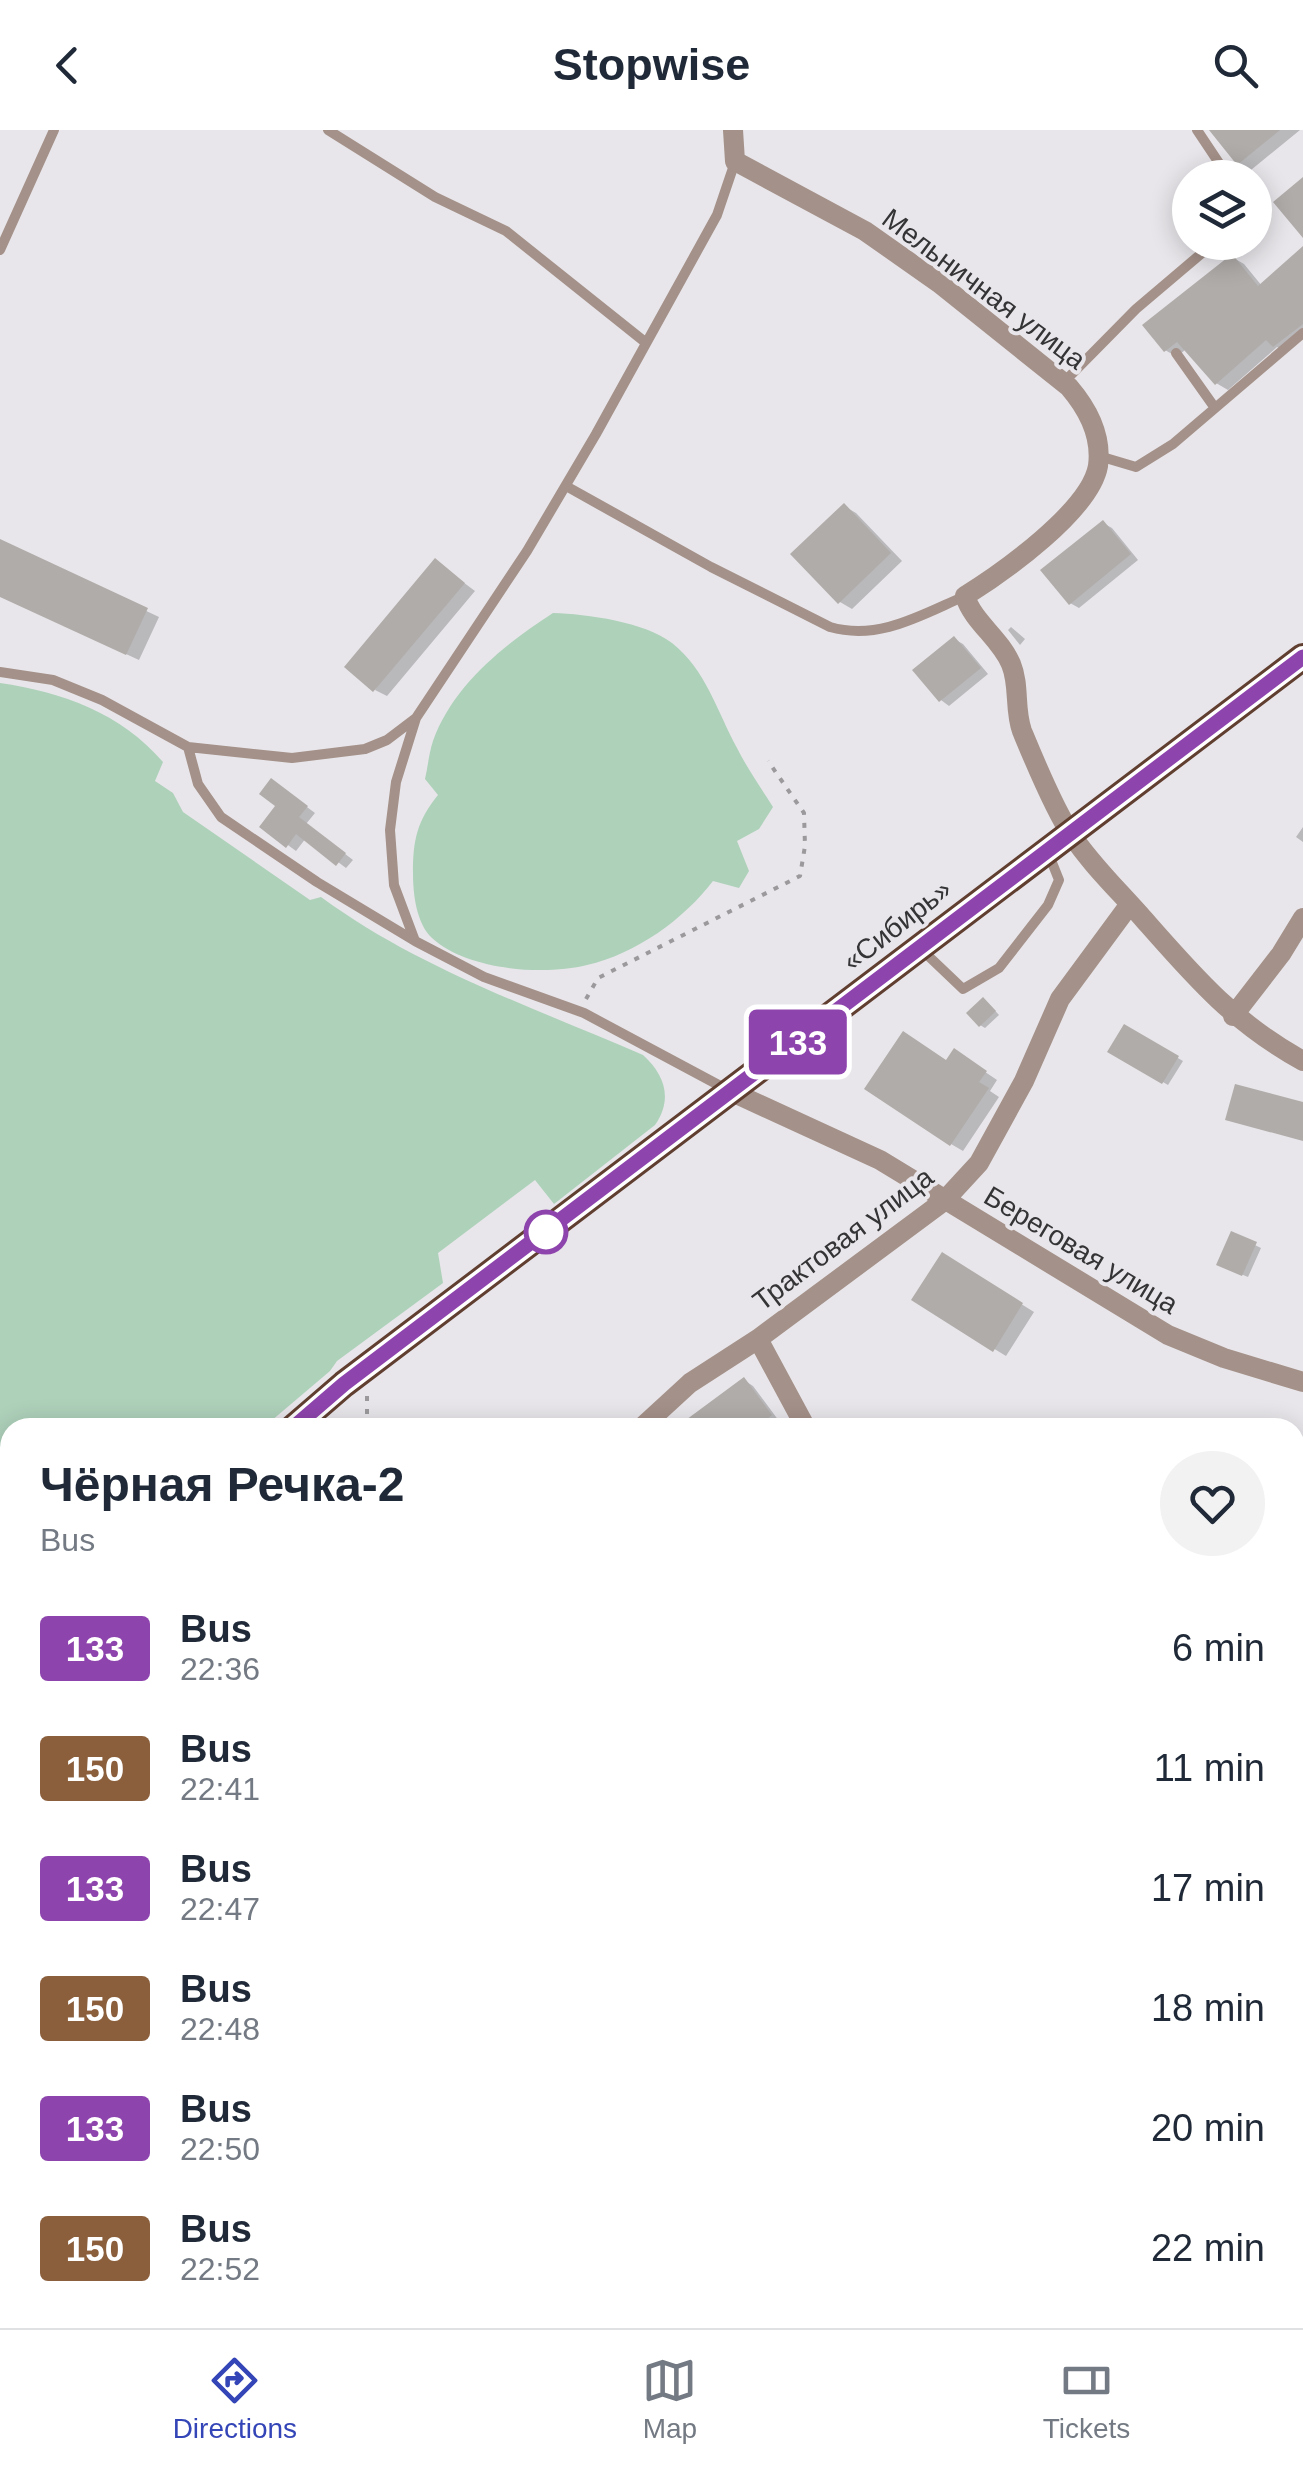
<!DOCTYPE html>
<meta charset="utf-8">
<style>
:root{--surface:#fff;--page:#f2f2f3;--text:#1f2937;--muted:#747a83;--line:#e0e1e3;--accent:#3445b7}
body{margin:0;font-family:Arial,sans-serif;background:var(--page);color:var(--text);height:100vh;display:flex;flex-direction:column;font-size:38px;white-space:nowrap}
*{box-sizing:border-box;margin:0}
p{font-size:32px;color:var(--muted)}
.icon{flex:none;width:55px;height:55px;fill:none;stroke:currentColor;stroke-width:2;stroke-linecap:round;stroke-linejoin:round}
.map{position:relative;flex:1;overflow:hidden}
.sheet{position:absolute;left:0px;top:1288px;width:1305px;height:912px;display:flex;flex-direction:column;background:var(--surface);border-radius:30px 30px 0 0;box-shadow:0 5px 25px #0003}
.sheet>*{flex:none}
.badge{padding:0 20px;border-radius:8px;font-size:35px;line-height:65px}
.fabs{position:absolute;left:1172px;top:30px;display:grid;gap:20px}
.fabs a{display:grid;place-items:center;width:100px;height:100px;border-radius:50%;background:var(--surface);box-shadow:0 5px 25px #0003;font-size:50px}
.map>.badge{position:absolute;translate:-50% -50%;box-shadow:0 0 0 5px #fff}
.round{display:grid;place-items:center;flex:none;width:105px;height:105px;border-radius:52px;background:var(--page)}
.head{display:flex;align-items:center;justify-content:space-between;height:170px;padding:0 40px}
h1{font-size:48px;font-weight:600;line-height:75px}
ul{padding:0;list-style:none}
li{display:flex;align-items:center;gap:30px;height:120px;padding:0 40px}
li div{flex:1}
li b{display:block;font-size:38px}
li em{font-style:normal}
li .badge{min-width:110px;font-weight:700;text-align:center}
header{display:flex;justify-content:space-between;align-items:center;height:130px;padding:0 40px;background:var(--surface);font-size:45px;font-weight:600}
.menu{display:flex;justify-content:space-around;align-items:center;height:140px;border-top:2px solid var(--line);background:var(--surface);font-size:28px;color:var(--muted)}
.menu a{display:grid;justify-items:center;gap:5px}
.menu .selected{color:var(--accent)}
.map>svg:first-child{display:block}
</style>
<header><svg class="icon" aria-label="back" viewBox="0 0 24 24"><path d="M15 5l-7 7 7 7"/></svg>Stopwise<svg class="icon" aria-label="search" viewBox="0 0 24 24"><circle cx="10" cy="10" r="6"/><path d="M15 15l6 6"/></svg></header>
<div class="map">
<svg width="1303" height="2198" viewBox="0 0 1303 2198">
<rect width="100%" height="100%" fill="#e8e6ea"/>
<path fill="#aed1ba" d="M 553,483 C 587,484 645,492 672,513 C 706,540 717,581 737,618 C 747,638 761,658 773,677 L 759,699 L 737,711 L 749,741 L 739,758 L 713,751 C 684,789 636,824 587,835 C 543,846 467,840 432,808 C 416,793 413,763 413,743 C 413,710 417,691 438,665 L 425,649 C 428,636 429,623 433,611 C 453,555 505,514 553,483 Z
M 0,553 C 62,562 121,583 163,632 L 155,651 L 173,663 L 183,682 L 310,770 L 321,767 C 419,839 533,877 643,925 C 665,945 673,969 655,995 L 554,1074 L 535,1050 L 438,1123 L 443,1153 L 337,1231 L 330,1241 L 264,1297 L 10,1298 L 10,1576 L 0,1582 Z"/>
<path fill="#0003" d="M 1212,0 L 1300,0 L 1251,40 L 1239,33 Z
M 1303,120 L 1303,209 L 1286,222 L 1277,217 L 1228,260 L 1216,253 L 1186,219 L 1177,227 L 1165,220 L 1232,127 L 1244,134 L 1262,156 Z
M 844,376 L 856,383 L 902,431 L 852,479 L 840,472 Z
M 1103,393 L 1112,398 L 1138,430 L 1079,478 L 1070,473 Z
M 0,412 L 159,487 L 139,530 L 0,466 Z
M 436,432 L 475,461 L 387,566 L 375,560 Z
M 1011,497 L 1025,509 L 1020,515 L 1008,500 Z
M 954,509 L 963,514 L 988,544 L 949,576 L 941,570 Z
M 280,657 L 315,683 L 306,694 L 353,730 L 346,738 L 306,708 L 296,721 L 262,696 L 278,675 Z
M 1303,697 L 1303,712 L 1296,707 Z
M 988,873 L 999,885 L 985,898 L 980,895 Z
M 1125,897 L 1183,931 L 1168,955 L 1111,922 Z
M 966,929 L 997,950 L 990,961 L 999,967 L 963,1021 L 951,1014 L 947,932 Z
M 1232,1104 L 1261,1118 L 1248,1147 L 1224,1137 Z
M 942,1125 L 1034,1182 L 1006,1226 L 914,1170 Z
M 744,1250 L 753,1256 L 779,1291 L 770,1298 L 685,1298 Z
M 1295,1336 L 1303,1339 L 1303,1401 L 1295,1399 Z
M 1295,1708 L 1303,1715 L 1303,1758 L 1295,1752 Z
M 1295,2060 L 1303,2067 L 1303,2086 L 1298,2092 L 1295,2090 Z
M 1295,2130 L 1303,2134 L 1303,2168 L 1299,2179 L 1295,2177 Z
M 1295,2186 L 1303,2188 L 1303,2198 L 1278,2198 L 1280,2190 L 1295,2190 Z
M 108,2190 L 152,2190 L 147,2198 L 106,2198 Z
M 534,2190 L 633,2190 L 616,2198 L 531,2198 L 528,2193 Z
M 1217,2190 L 1255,2190 L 1252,2198 L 1233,2198 Z
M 724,2191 L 756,2198 L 722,2198 Z"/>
<path fill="#b0aca9" d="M 1209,0 L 1280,0 L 1237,35 Z
M 1303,47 L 1303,108 L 1273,72 Z
M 1303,116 L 1303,194 L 1273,217 L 1266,210 L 1215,255 L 1177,212 L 1164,222 L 1142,195 L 1232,124 L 1258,156 Z
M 844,373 L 891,423 L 838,474 L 790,424 Z
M 1103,390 L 1131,424 L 1069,475 L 1040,440 Z
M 0,409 L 148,478 L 126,525 L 0,467 Z
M 435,428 L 465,453 L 373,562 L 344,537 Z
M 954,506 L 981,538 L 939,572 L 912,540 Z
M 271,648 L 308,676 L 299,687 L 346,723 L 336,736 L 296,704 L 286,718 L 259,697 L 275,676 L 259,664 Z
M 983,867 L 996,881 L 979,897 L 966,883 Z
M 1124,894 L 1179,926 L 1162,954 L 1107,922 Z
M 903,901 L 946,930 L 954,918 L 987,941 L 979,952 L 989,958 L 950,1016 L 864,959 Z
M 1235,954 L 1303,972 L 1303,1011 L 1225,990 Z
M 1231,1101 L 1257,1112 L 1242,1146 L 1216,1135 Z
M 942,1122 L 1023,1173 L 993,1222 L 911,1170 Z
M 744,1247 L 772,1285 L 755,1298 L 675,1298 Z"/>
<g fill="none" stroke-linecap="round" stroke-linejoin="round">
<path stroke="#9b999c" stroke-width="4" stroke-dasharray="5 8" stroke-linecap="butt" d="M 586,869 L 598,848 L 800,746 L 805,716 L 804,683 L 768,631
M 367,1266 L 367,1298"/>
<path stroke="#a49189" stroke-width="10" d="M 328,0 L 435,67 L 506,101 L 645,212
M 1197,0 L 1229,48
M 1255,103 L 1257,105
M 0,120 L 54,0
M 1176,223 L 1215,278
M 1063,253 L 1136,179 L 1215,112
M 1099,326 L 1136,337 L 1173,314 L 1303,203
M 566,356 L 711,437 L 830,497 C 879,511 921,485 965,466
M 0,542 L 53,550 L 102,570 L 188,617 L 292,628 L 365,619 L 387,610 L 416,588
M 188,617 L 198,654 L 221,687 L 317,752 L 415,811
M 921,819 L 963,859 L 999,838 L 1048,775 L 1059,750 L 1049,725
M 726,959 L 584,883 L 484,847 L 415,811 L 394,755 L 390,700 L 396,652 L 416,588 L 527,421 L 596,304 L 717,85 L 735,32"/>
<path stroke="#a49189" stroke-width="20" d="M 733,0 L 735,31 L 865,101 L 939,153 L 1069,257 C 1087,278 1102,306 1098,336 C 1090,381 1002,443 965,466 C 973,492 1000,508 1011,534 C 1020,556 1014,579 1022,601 C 1034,630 1054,679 1071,704 C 1090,733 1117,759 1140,785 C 1192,844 1232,892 1303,931
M 1233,886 L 1281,824 L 1303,788
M 732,962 L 880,1030 L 1168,1205 L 1224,1228 L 1303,1252
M 758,1209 L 806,1298
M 641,1298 L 690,1253 L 758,1209 L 944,1071 L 979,1033 L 1024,951 L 1060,869 L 1130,774
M 1295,1669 L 1303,1675
M 1295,2102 L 1303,2102
M 481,2190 L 484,2198
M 90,2198 L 94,2190"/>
<path stroke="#a49189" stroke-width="20" d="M 0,1613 L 10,1607"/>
<path stroke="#603e30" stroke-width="28" d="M 293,1298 L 344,1254 L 1303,527
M 0,1683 L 10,1662"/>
</g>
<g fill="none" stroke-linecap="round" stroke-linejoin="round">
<g stroke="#fff" stroke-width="22">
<path id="line" d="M 293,1298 L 344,1254 L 1303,527"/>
</g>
<use href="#line" stroke="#8e44ad" stroke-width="15"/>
</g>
<circle fill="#fff" stroke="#8e44ad" stroke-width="5" cx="546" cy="1102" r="20"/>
<g text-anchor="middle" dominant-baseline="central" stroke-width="8" stroke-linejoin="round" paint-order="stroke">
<g font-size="28" fill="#343335" stroke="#e8e6ea">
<text transform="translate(984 159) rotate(37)">Мельничная улица</text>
<text transform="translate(897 795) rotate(-38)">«Сибирь»</text>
<text transform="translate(843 1109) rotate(-37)">Трактовая улица</text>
<text transform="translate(1081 1120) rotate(31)">Береговая улица</text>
</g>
</g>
</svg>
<div class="fabs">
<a><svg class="icon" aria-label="layers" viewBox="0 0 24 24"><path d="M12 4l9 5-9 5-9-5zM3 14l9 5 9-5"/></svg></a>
</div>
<b class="badge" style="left:798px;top:912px;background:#8e44ad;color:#fff">133</b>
<section class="sheet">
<div class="head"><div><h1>Чёрная Речка-2</h1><p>Bus</p></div><a class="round"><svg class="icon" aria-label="heart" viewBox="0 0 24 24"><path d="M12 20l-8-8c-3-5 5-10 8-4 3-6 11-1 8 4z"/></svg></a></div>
<ul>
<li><span class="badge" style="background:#8e44ad;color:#fff">133</span><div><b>Bus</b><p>22:36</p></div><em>6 min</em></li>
<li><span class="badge" style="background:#8b5e3c;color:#fff">150</span><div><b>Bus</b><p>22:41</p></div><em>11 min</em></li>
<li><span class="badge" style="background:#8e44ad;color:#fff">133</span><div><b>Bus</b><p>22:47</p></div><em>17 min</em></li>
<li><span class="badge" style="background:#8b5e3c;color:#fff">150</span><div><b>Bus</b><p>22:48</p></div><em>18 min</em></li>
<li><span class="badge" style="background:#8e44ad;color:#fff">133</span><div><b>Bus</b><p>22:50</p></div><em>20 min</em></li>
<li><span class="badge" style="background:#8b5e3c;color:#fff">150</span><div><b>Bus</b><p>22:52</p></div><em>22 min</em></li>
</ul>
</section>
</div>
<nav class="menu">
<a class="selected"><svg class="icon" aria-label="directions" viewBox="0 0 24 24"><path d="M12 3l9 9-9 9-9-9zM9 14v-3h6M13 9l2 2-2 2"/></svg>Directions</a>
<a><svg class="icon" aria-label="map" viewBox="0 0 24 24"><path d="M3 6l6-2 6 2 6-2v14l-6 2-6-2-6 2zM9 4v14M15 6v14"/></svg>Map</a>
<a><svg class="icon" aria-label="tickets" viewBox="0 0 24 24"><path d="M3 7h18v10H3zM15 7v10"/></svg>Tickets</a>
</nav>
